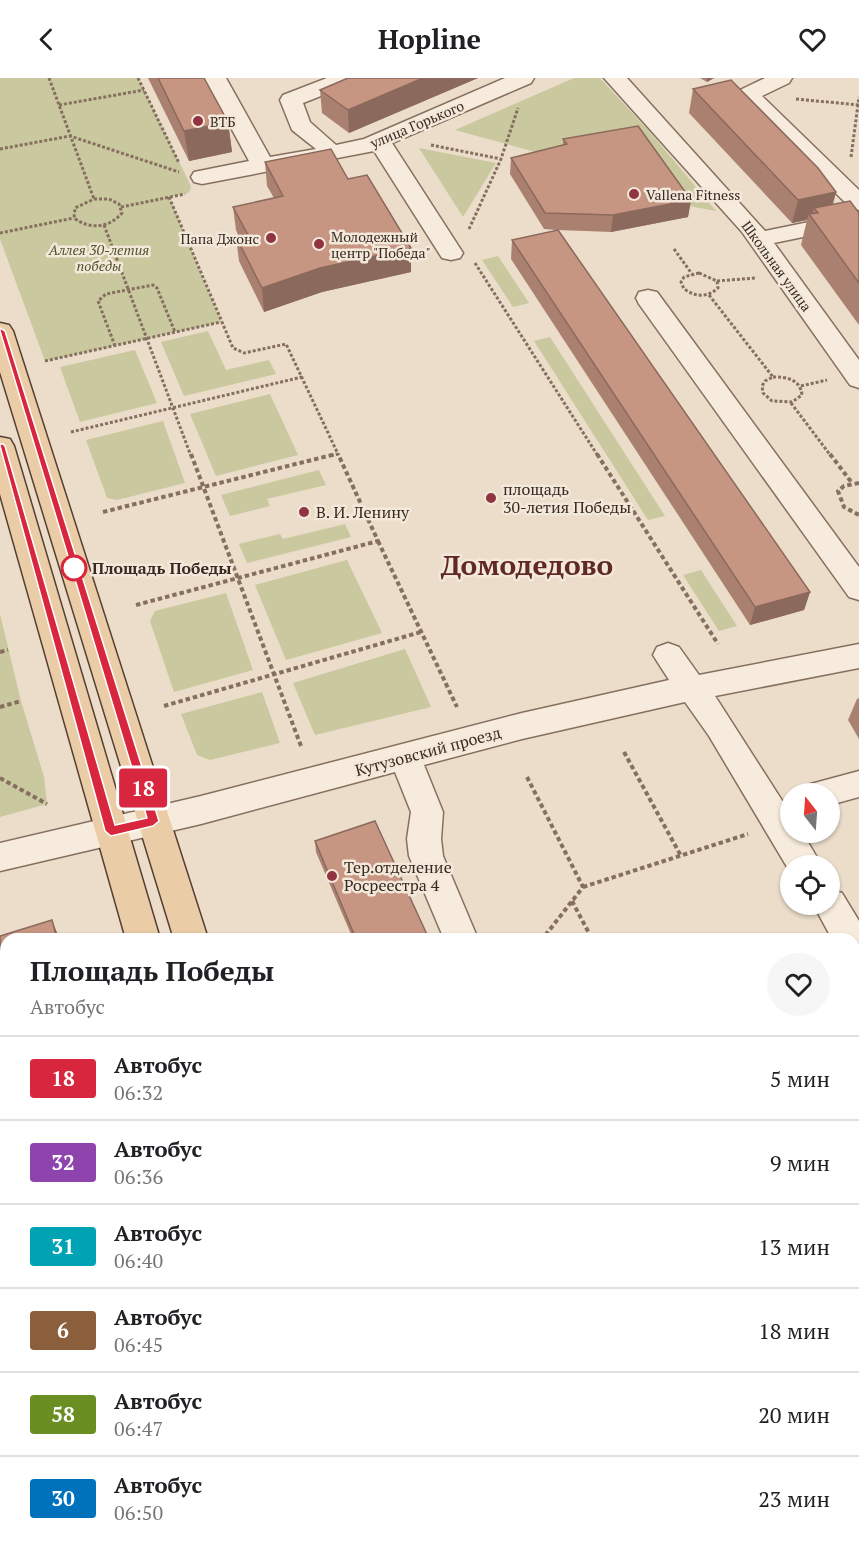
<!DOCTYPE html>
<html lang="ru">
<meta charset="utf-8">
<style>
:root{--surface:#fff;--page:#f6f6f6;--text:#202124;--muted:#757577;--line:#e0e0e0}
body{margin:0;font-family:"PT Serif",serif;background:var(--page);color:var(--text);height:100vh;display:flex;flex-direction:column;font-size:22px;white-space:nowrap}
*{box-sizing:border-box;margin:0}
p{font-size:20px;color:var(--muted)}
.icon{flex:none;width:33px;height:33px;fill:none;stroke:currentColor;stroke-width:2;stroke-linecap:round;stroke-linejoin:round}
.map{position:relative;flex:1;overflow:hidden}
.sheet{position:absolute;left:0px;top:855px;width:860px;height:618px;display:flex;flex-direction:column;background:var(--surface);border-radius:18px 18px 0 0;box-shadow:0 2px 4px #0004}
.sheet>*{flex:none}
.badge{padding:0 12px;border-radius:4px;font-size:21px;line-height:39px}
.needle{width:39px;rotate:343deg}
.fabs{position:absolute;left:780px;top:705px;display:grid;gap:12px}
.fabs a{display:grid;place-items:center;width:60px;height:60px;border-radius:50%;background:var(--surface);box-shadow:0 2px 4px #0004;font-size:30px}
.map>.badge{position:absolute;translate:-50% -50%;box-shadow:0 0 0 3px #fff}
.round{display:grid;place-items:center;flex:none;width:63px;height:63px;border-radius:32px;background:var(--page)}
.head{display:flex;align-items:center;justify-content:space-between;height:102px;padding:0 30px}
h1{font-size:28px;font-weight:800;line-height:45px}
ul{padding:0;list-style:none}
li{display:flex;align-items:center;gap:18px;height:84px;padding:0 30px;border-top:2px solid var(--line)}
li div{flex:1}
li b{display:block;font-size:22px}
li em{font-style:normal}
li .badge{min-width:66px;font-weight:700;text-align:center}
header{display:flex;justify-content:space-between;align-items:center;height:78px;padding:0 30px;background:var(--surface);font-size:27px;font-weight:800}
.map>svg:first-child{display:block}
</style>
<header><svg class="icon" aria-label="back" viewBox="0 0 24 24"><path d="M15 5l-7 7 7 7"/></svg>Hopline<svg class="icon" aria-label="heart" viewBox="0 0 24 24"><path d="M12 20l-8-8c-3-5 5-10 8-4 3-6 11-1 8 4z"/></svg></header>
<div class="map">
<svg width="859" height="1473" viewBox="0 0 859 1473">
<rect width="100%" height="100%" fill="#ebddca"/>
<path fill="#c9c89e" d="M 0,0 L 138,0 L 190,106 L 191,111 L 188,115 L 169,119 L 221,244 L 45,283 L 0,161 Z
M 574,0 L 600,0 L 649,53 L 716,133 L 689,128 L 546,77 L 455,52 Z
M 419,70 L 496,85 L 463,139 Z
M 498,178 L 529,225 L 513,229 L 482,182 Z
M 208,253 L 226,292 L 269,282 L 276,296 L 184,318 L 161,264 Z
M 550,259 L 665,438 L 648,442 L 534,263 Z
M 135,272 L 157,325 L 80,344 L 60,289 Z
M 270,316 L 298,377 L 216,398 L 190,336 Z
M 163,343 L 185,405 L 117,422 L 107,420 L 86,362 Z
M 319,392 L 326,407 L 267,421 L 270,428 L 230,438 L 221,417 Z
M 345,446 L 351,459 L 247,485 L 239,466 L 280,456 L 283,461 Z
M 347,482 L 382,555 L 286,582 L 255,507 Z
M 701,492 L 737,548 L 719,553 L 683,497 Z
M 226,515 L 253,592 L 174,614 L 150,543 L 155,533 Z
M 0,536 L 21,623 L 44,699 L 47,726 L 0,739 Z
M 405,571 L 431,629 L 315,657 L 293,605 Z
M 262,614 L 280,665 L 210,682 L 197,677 L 181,636 Z"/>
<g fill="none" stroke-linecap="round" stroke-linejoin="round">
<g stroke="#866f5f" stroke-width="3">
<path id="minor" d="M 204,0 L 226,0 L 270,79 L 316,71 L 292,52 L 280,22 L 283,17 L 327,0 L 357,0 L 354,5 L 303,25 L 310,44 L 336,67 L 364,61 L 505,0 L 534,0 L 531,5 L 392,65 L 463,175 L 460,180 L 451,182 L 442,180 L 374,73 L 202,106 L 194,104 L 191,99 L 194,94 L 249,83 Z
M 604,0 L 627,0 L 765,153 L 848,136 L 856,138 L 859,142 L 856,148 L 774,165 L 859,282 L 859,310 L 850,307 L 742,154 Z
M 765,0 L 792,0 L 789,5 L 762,18 L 859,112 L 859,132 L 851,130 L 740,22 L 737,17 L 740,12 Z
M 648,212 L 657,214 L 859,489 L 859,522 L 849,519 L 639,226 L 636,220 L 639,214 Z
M 668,565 L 679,569 L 699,597 L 859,566 L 859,590 L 715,618 L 790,735 L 790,754 L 802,754 L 822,788 L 790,788 L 790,794 L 709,658 L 685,624 L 522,661 L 424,687 L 443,734 L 441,761 L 443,778 L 478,861 L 444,861 L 409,778 L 407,761 L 411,734 L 395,694 L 201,746 L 0,793 L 0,765 L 201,718 L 522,635 L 669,602 L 653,577 L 657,569 Z
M 859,693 L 859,719 L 830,727 L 830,716 L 803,716 L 807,707 Z
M 830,811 L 842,815 L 859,843 L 859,873 L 854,875 L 854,861 L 832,861 L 813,826 L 830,826 Z
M 0,973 L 6,975 L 6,1034 L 0,1031 Z
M 854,997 L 859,999 L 859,1042 L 854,1040 Z
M 6,1111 L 6,1149 L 0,1151 L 0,1113 Z
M 859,1225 L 859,1267 L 854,1269 L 854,1228 Z
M 859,1319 L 859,1362 L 854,1364 L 854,1321 Z
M 537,1467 L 593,1467 L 591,1473 L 535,1473 Z"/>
</g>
<g stroke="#553e33" stroke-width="3">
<path id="major" d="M 0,245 L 9,247 L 13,253 L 208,861 L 174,861 L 0,294 Z
M 0,359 L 10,361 L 14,368 L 160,861 L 126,861 L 0,416 Z
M 303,1467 L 347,1467 L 348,1473 L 304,1473 Z
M 361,1467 L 405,1467 L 407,1473 L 363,1473 Z"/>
</g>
<path stroke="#866f5f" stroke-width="3" stroke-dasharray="3 2" stroke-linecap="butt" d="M 49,0 L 94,121
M 138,0 L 179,85
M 796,21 L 859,27
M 59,27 L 144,12
M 431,67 L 501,81
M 0,71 L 70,58 L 179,94
M 851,79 L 859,19
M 169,119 L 233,270 L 244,275 L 286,266 L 338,376 L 330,378
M 94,121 L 109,121 L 119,126 L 122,135 C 109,150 90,152 74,140 L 75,130 Z
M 121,129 L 185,116
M 104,147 L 191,378
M 469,151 L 501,81 L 518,30
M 0,155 L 74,140
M 674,171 L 692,196
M 475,185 L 598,378
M 699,195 L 717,203 L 718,210 C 707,220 696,219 684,211 L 681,204 L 684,199 Z
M 717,203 L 755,200
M 709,217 L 773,299
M 115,268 L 98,223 L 106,216 L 153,207 L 157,210 L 175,254
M 45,283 L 221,244
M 773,299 C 787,299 800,301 802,317 L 792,324 L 772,323 L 763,315 L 762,308 L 765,303 Z
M 801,308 L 827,302
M 791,325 L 831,378
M 71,354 L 302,299"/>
<path stroke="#866f5f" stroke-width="4" stroke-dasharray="4.5 3" stroke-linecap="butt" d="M 191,376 L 301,668
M 597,376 L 718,566
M 830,376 L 852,405
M 859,405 L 844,408 L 838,413 L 844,429 L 859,437
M 103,434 L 336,376
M 378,463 L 457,629
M 136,527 L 378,463 L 338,376
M 0,574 L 8,572
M 164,628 L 421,554
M 0,629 L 21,623
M 624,674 L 681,778
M 527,699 L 583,809 L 544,859
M 0,700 L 47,726
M 583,809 L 748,756
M 572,823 L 591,859"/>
<path stroke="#866f5f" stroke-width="4.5" stroke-dasharray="5 4" stroke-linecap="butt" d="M 590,858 L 592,861
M 543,861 L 545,858
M 0,1212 L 6,1209"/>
<use href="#minor" fill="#f6ebdc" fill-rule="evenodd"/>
<use href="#major" fill="#eacca6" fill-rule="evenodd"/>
</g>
<path fill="#aa8171" d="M 148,0 L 204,0 L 228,44 L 232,74 L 189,83 Z
M 348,0 L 478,0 L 349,55 L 322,35 L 320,12 Z
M 700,0 L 714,0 L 707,4 Z
M 693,11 L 832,127 L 859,135 L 859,247 L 801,167 L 807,142 L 792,145 L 689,35 Z
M 563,61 L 691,122 L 688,139 L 611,154 L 558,152 L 810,514 L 804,532 L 750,547 L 511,181 L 512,162 L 557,152 L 544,151 L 510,96 L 511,80 L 563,67 Z
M 265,84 L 348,101 L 411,170 L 411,194 L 322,214 L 264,234 L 239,183 L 236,159 L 239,159 L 236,152 L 233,129 L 274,120 L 267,108 Z
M 859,620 L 859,661 L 848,642 L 857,621 Z
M 315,763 L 429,861 L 353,861 L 316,774 Z"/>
<path fill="#8b695c" d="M 423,0 L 478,0 L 349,55 L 348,32 Z
M 707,0 L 714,0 L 707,4 Z
M 228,44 L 232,74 L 189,83 L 184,53 Z
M 836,114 L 830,138 L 818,135 L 814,130 L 812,141 L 809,136 L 807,142 L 792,145 L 798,122 Z
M 691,122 L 688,139 L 611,154 L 613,137 Z
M 411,170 L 411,194 L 322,214 L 264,234 L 262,210 L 320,190 Z
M 810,514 L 804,532 L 750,547 L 755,529 Z
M 52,842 L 58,857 L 60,861 L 57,861 Z
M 859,1157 L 859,1171 L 854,1173 L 854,1159 Z
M 216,1467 L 220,1467 L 222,1473 L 218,1473 Z"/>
<path fill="#c69683" stroke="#8b695c" stroke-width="1.5" d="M 158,0 L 204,0 L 228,44 L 184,53 Z
M 348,0 L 423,0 L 348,32 L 320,12 Z
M 731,2 L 818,90 L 836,114 L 798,122 L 693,11 Z
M 638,48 L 691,122 L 613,137 L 545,135 L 511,80 L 567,66 L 563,61 Z
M 331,71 L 348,101 L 367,97 L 411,170 L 320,190 L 262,210 L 236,159 L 248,157 L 233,129 L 283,118 L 265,84 Z
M 850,123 L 859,135 L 859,205 L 809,136 L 818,135 L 814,130 Z
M 558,152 L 810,514 L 755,529 L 512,162 Z
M 375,743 L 429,861 L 356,861 L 315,763 Z
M 52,842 L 57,861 L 6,861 L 6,967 L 0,942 L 0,858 Z
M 854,1046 L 859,1056 L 859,1157 L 854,1159 Z
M 859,1425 L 859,1473 L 753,1473 L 767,1467 L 854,1467 L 854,1428 Z
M 120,1467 L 216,1467 L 218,1473 L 122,1473 Z"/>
<path fill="#d7263d" stroke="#fff" stroke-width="1.5" d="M 0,250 L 5,253 L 159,743 L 153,748 L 111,758 L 105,753 L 0,368 L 0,366 L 3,366 L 5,368 L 115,747 L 147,740 L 0,253 Z"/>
<g fill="#903442" stroke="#f3e8d9" stroke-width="2">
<circle cx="198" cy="43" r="6"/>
<circle cx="634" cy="116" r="6"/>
<circle cx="271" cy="160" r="6"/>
<circle cx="319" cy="166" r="6"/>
<circle cx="491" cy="420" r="6"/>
<circle cx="304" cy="434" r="6"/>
<circle cx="332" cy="798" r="6"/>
</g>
<circle fill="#fff" stroke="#d7263d" stroke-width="3" cx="74" cy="490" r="12"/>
<g text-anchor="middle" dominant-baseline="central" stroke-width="5" stroke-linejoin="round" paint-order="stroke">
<g font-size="14" fill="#382a22" stroke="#f3e8d9" text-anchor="start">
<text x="210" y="43">ВТБ</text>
<text x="646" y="116">Vallena Fitness</text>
<text x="331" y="158">Молодежный<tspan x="331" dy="16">центр "Победа"</tspan></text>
<text x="259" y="160" text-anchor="end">Папа Джонс</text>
</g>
<g font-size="14" fill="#382a22" stroke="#f3e8d9">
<text transform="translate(417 46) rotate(-23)">улица Горького</text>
<text transform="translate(777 188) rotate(54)">Школьная улица</text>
</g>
<g font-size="14" font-style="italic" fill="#4e532a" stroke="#f3e8d9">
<text x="99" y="171">Аллея 30-летия<tspan x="99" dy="16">победы</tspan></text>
</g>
<g font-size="16" fill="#382a22" stroke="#f3e8d9" text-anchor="start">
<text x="503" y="411">площадь<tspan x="503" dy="18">30-летия Победы</tspan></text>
<text x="316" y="434">В. И. Ленину</text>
<text x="344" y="789">Тер.отделение<tspan x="344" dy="18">Росреестра 4</tspan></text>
</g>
<g font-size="16" font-weight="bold" fill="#382a22" stroke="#f3e8d9" text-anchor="start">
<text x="92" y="490">Площадь Победы</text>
</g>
<g font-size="16" fill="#382a22" stroke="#f3e8d9">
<text transform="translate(428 673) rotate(-15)">Кутузовский проезд</text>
</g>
<g font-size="28" font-weight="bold" fill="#612925" stroke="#f3e8d9">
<text x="527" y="486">Домодедово</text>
</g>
</g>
</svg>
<div class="fabs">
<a><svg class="needle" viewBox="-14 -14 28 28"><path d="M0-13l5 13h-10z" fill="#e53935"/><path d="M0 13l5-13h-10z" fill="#757577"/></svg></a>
<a><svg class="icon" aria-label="locate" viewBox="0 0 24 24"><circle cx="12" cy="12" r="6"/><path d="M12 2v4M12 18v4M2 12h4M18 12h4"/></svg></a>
</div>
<b class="badge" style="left:143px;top:710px;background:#d7263d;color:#fff">18</b>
<section class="sheet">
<div class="head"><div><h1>Площадь Победы</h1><p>Автобус</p></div><a class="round"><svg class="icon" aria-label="heart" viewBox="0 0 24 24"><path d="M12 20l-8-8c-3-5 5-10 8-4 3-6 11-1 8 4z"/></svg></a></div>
<ul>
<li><span class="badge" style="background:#d7263d;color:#fff">18</span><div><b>Автобус</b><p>06:32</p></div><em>5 мин</em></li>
<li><span class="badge" style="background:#8e44ad;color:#fff">32</span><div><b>Автобус</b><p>06:36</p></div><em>9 мин</em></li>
<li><span class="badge" style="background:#00a3b4;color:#fff">31</span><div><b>Автобус</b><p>06:40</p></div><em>13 мин</em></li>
<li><span class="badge" style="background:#8b5e3c;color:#fff">6</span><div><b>Автобус</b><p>06:45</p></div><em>18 мин</em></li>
<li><span class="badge" style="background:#6b8e23;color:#fff">58</span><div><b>Автобус</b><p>06:47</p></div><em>20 мин</em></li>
<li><span class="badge" style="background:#0072bc;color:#fff">30</span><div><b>Автобус</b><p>06:50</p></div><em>23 мин</em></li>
</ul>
</section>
</div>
